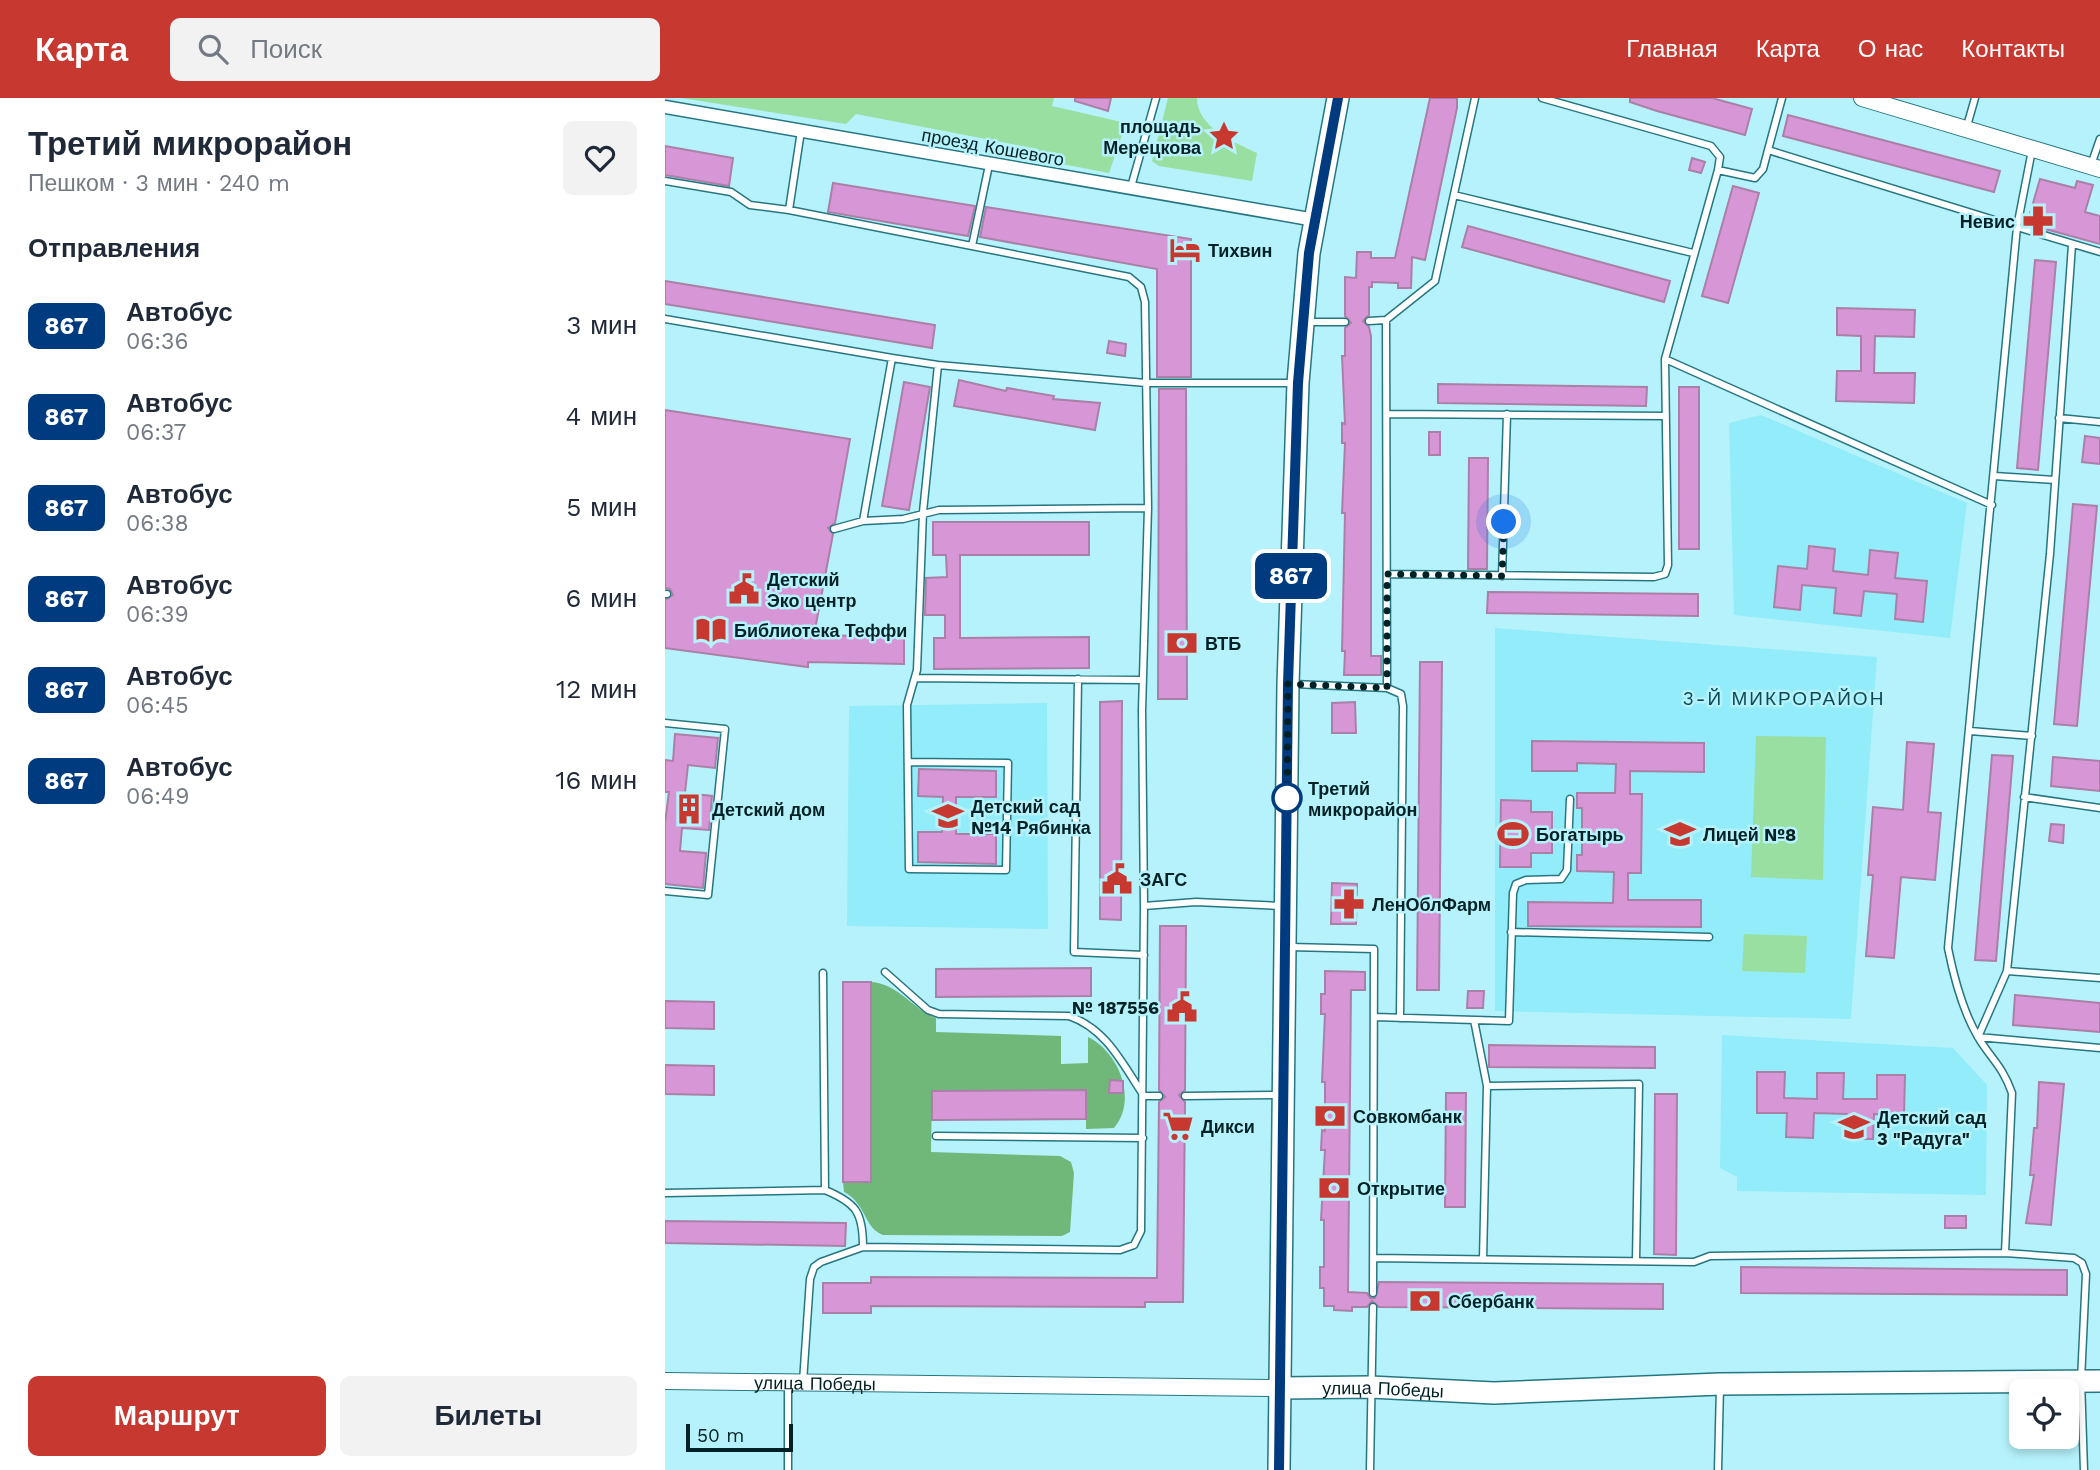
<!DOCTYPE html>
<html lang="ru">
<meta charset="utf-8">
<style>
:root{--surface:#fff;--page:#f2f2f3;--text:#1f2937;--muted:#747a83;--accent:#c63830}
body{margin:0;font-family:"Work Sans",sans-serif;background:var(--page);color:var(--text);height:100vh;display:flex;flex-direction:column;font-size:26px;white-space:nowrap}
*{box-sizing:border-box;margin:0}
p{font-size:23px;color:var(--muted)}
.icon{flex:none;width:38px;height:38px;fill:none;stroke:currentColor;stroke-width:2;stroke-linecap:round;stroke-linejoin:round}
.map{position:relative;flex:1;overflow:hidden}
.drawer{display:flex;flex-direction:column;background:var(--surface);width:665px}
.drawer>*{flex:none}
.badge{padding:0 14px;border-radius:10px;font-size:24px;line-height:46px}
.controls{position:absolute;left:1344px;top:1281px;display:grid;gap:14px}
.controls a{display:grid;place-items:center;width:70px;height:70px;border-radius:10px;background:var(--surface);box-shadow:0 4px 10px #0003;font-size:35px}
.scale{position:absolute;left:21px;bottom:18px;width:107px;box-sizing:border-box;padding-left:7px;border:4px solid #002125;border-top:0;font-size:19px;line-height:24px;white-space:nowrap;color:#002125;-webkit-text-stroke:5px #b6f2fb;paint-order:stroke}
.you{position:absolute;width:35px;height:35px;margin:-18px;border:5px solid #fff;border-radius:50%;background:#1a73e8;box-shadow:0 0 0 10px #1a73e833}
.map>.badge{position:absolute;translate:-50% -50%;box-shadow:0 0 0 4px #fff}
h2{padding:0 28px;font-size:26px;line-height:63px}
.round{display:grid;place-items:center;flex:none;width:74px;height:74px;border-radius:10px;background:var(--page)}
.head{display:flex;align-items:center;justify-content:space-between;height:119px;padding:0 28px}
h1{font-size:33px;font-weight:600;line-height:52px}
.action{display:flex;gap:14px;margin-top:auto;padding:14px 28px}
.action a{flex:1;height:80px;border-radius:10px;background:var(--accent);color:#fff;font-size:28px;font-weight:600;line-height:80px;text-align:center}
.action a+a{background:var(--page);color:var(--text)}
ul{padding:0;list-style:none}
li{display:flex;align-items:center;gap:21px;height:91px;padding:0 28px}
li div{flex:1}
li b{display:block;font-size:26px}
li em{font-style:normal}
li .badge{min-width:77px;font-weight:700;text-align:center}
header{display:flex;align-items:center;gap:42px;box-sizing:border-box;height:98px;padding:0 35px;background:var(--accent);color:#fff}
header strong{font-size:33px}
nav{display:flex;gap:38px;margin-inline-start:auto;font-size:24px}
.search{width:490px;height:63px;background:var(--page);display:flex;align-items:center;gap:18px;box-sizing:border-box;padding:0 24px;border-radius:10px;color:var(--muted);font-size:26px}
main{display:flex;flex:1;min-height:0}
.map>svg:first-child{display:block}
</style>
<header>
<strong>Карта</strong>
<div class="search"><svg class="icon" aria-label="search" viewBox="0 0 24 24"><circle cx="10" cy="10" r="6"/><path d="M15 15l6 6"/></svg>Поиск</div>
<nav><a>Главная</a><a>Карта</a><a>О нас</a><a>Контакты</a></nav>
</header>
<main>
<section class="drawer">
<div class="head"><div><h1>Третий микрорайон</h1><p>Пешком · 3 мин · 240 m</p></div><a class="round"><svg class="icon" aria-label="heart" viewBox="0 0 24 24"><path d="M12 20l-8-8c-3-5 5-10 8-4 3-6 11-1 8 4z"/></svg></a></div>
<h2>Отправления</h2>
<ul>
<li><span class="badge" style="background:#003b80;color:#fff">867</span><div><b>Автобус</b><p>06:36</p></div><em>3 мин</em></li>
<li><span class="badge" style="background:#003b80;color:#fff">867</span><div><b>Автобус</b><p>06:37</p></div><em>4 мин</em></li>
<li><span class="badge" style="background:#003b80;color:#fff">867</span><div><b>Автобус</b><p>06:38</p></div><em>5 мин</em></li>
<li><span class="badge" style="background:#003b80;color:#fff">867</span><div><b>Автобус</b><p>06:39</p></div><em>6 мин</em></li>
<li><span class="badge" style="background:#003b80;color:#fff">867</span><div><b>Автобус</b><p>06:45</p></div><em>12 мин</em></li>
<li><span class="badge" style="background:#003b80;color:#fff">867</span><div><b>Автобус</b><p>06:49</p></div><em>16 мин</em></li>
</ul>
<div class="action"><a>Маршрут</a><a>Билеты</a></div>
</section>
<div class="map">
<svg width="1435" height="1372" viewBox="0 0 1435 1372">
<rect width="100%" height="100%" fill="#b6f2fb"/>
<path fill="#93ecf9" d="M 1096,317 L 1302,405 L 1285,540 L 1069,517 L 1064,325 Z
M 830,530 L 1212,559 L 1186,921 L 830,913 Z
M 382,605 L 383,831 L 182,828 L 184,608 Z
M 1057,937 L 1288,950 L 1322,987 L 1321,1097 L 1072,1093 L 1072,1079 L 1055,1070 Z"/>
<path fill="#99dfa2" d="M 16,0 L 389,0 L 387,8 L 461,25 L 444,75 L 381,63 L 373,51 L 191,16 L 181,26 Z
M 503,0 L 532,0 C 532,30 570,44 592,55 L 587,83 L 494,68 L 487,63 Z
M 1091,638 L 1161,639 L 1158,782 L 1086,779 Z
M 1079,836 L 1142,838 L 1140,875 L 1077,873 Z"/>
<path fill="#70b87a" d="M 206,884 C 234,886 246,910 271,920 L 271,934 L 396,938 L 396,966 L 423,965 L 423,939 C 454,954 473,1002 449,1030 L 421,1031 L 421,992 L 267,993 L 266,1054 L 395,1058 L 406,1064 L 409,1075 L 405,1134 L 397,1138 L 218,1137 C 199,1130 201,1105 179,1094 L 178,1084 L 206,1084 Z"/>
<path fill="#d796d5" stroke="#aa80a8" stroke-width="2" d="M 410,0 L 446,0 L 443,13 L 410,3 Z
M 765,0 L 792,0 L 792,10 L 760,162 L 747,159 L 746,190 L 733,190 L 733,185 L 707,184 L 707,189 L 704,189 L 704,217 L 698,223 L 704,229 L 706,238 L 706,558 L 716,558 L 716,577 L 679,577 L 680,553 L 677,553 L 680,415 L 677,415 L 680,345 L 677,345 L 677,325 L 680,326 L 677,258 L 680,258 L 680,230 L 686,225 L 680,218 L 680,179 L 691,180 L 692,154 L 706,154 L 706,160 L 730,160 Z
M 965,0 L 1047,0 L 1087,11 L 1080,37 L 992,13 L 965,4 Z
M 1123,17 L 1335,73 L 1329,94 L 1118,38 Z
M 0,48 L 68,60 L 64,88 L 0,77 Z
M 1027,60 L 1040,64 L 1036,75 L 1024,72 Z
M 1375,81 L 1410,90 L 1412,83 L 1428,87 L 1420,114 L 1435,118 L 1435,146 L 1362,126 Z
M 168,85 L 310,108 L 303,138 L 163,114 Z
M 1068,88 L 1094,95 L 1063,205 L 1037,198 Z
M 321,109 L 526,141 L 526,279 L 492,279 L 492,171 L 315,139 Z
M 803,128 L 1005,183 L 999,204 L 797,149 Z
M 1370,162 L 1391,164 L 1373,372 L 1352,370 Z
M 0,183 L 270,227 L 267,250 L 0,206 Z
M 1172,210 L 1250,212 L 1249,239 L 1210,238 L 1209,275 L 1250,275 L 1249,305 L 1171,303 L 1172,273 L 1196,273 L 1196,238 L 1172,237 Z
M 444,243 L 461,246 L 460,258 L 442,255 Z
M 294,282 L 341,293 L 342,290 L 389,298 L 388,301 L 435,305 L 430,332 L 289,308 Z
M 239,284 L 265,289 L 244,412 L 217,408 Z
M 773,286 L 982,289 L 981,308 L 773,305 Z
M 1014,289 L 1034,289 L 1034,451 L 1014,451 Z
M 494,291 L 521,291 L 522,601 L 493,601 Z
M 0,312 L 185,341 L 170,425 L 163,430 L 168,436 L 149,537 L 239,539 L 239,566 L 143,564 L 143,569 L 0,550 L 0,502 L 8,497 L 5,491 L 0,490 Z
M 764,334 L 775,334 L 775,357 L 764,357 Z
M 1420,338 L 1435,340 L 1435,366 L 1417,364 Z
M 804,360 L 823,360 L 822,471 L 803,471 Z
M 1408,406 L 1432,408 L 1412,628 L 1389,626 Z
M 268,424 L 424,424 L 424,457 L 295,457 L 295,540 L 424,539 L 424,570 L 269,571 L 269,540 L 280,540 L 280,517 L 260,517 L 261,480 L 282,479 L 281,457 L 268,457 Z
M 1144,448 L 1170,451 L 1168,473 L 1203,477 L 1205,452 L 1233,455 L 1230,480 L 1262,483 L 1258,524 L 1230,521 L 1232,496 L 1199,493 L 1196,518 L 1169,515 L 1171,490 L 1137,487 L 1135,512 L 1109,509 L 1113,468 L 1142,471 Z
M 823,494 L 1033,496 L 1033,518 L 822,515 Z
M 755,564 L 777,564 L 774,892 L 752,892 Z
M 457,603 L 456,822 L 435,821 L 435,604 Z
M 690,604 L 691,635 L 667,635 L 667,605 Z
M 10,636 L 53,640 L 50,670 L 23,667 L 20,695 L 47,698 L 44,732 L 17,730 L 15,753 L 41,755 L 38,790 L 0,786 L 0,725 L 4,694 L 0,694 L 0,662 L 8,663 Z
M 867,643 L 1039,645 L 1039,674 L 965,673 L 965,696 L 977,696 L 976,775 L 963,775 L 963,802 L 1036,802 L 1036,829 L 863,828 L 863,804 L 948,805 L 949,774 L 912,773 L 912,757 L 917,757 L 917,710 L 912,710 L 912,695 L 950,695 L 951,666 L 912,665 L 912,673 L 867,673 Z
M 1242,644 L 1269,646 L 1263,714 L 1276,715 L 1270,782 L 1236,779 L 1229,860 L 1201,858 L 1208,777 L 1203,777 L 1208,709 L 1238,712 Z
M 1327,657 L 1348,658 L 1331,863 L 1310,862 Z
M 1388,659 L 1435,663 L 1435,693 L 1386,688 Z
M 254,671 L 331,673 L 331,699 L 291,699 L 291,736 L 331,736 L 331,766 L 253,764 L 253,734 L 277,734 L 278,699 L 253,698 Z
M 836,702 L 866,703 L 866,714 L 887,714 L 887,755 L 866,755 L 866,769 L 835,769 Z
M 1386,726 L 1399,727 L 1398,745 L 1384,743 Z
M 667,785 L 692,786 L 691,826 L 666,826 Z
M 495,828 L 521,828 L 520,992 L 514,997 L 520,1004 L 518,1204 L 480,1204 L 480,1209 L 206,1208 L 206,1215 L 158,1215 L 158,1185 L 206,1185 L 206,1179 L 492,1180 L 494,1004 L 500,999 L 494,992 Z
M 426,870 L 426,898 L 271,899 L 271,871 Z
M 660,873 L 700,874 L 700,892 L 686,892 L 683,1194 L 702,1195 L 705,1200 L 710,1200 L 714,1184 L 998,1186 L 998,1211 L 714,1209 L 707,1203 L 702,1209 L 687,1209 L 687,1213 L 669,1212 L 669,1208 L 659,1208 L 659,1190 L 655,1190 L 655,1169 L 659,1169 L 659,1122 L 656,1122 L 660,1052 L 656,1052 L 657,1032 L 660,1033 L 660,984 L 657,984 L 660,916 L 656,916 L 656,896 L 660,896 Z
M 178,884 L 206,884 L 206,1084 L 178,1084 Z
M 803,893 L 819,893 L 818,910 L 802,910 Z
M 1350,897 L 1435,905 L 1435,934 L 1348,927 Z
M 0,903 L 49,904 L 49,931 L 0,930 Z
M 824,947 L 990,949 L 990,970 L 824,969 Z
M 0,967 L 49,968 L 49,997 L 0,996 Z
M 1092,974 L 1120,974 L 1119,1000 L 1152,1001 L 1152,975 L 1179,975 L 1178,1001 L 1212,1001 L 1212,977 L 1240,977 L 1239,1017 L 1209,1016 L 1208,1041 L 1181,1041 L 1182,1016 L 1149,1015 L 1148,1040 L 1121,1039 L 1122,1015 L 1092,1015 Z
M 445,982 L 458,983 L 458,995 L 444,995 Z
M 1374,984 L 1399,986 L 1386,1127 L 1361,1125 L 1369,1077 L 1365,1077 L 1369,1030 L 1372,1030 Z
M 421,992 L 421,1021 L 267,1022 L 267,993 Z
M 781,995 L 801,995 L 800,1109 L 780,1109 Z
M 990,996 L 1012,996 L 1011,1157 L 989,1156 Z
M 1280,1118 L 1301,1118 L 1301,1130 L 1280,1130 Z
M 0,1123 L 181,1125 L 180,1148 L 0,1145 Z
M 1076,1169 L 1402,1172 L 1402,1197 L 1076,1195 Z"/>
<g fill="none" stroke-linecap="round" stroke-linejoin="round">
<g stroke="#267681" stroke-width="9">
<path id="service" d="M 877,0 L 1046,48 L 1055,59 L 1053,72 L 1090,80 L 1098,71 L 1103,52 L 1352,129 L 1367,52
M 1302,28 L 1310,0
M 1103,52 L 1117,0
M 1426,67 L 1435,41
M 0,83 L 66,94 L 85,107 L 124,112 L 136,33
M 466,89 L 491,0
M 789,97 L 1028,155
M 124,112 L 464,179 L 476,189 L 480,204 L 483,410
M 307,148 L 324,67
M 0,221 L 227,260 L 198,423
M 721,222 L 722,590
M 704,223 L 721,222 L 770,183 L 810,0
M 643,224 L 680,224
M 227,260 L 273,267 L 481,285 L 628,285
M 1000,261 L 1327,407
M 723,316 L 1001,318
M 1394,320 L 1435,324
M 1329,378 L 1390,382
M 169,431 L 198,423 L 238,421 L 274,412 L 483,410 L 477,612 L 479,808 L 531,804 L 615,808
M 722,476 L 989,479 L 1000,476 L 1003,467 L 1000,261 L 1053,72
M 837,478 L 842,316
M 0,496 L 2,496
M 250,580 L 478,582
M 413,581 L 409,854 L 479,857
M 628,586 L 722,590 L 736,596 L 738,608 L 735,920
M 0,625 L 60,631 L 43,797 L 0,793
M 1305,633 L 1367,638
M 243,664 L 343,665 L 341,772 L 244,771 L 242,607 L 252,572 L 258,414 L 273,267
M 1359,699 L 1435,710
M 846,834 L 1044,839
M 624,849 L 709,851 L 708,1195
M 1342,873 L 1435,880
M 220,874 L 263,912 L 274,916 L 404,918 C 442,931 458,967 479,998 L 494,998
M 709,919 L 844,923 L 848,795 L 851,786 L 861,782 L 896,781 L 902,772 L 905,701
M 809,922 L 822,988
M 1313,939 L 1342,873 L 1385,456 L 1407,147
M 1313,939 L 1435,950
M 520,998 L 616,997
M 271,1038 L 478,1040
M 160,1092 C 191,1105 198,1114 198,1149
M 0,1095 L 160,1092 L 158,875
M 708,1160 L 1029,1164 L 1045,1158 L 1340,1155
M 818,1161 L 822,988 L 974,986 L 971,1163
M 138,1284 L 145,1181 L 149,1169 L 156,1164 L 198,1149 L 455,1152 L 469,1147 L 476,1133 L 479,808
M 123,1286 L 123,1372
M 705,1372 L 708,1209
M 1053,1372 L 1055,1288
M 1419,1372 L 1416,1282 L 1421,1176 L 1417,1165 L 1409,1160 L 1340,1155 L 1347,995 C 1337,967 1326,961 1313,939 C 1297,912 1289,880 1283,850 L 1352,129 L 1435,154"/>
</g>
<g stroke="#267681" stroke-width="15">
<path id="minor" d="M 0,9 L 650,122"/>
</g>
<g stroke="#267681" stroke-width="18">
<g id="tertiary">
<path d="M 1197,0 L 1435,71"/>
<path id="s1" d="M 0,1283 L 615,1290"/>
</g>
</g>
<g stroke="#267681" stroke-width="24">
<g id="primary">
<path id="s2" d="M 615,1290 L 705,1289 L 829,1295 L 1055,1286 L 1435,1283"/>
<path d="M 614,1372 L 623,586 L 633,285 L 644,155 L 673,0"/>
</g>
</g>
<use href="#service" stroke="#fff" stroke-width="6"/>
<use href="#minor" stroke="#fff" stroke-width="12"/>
<use href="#tertiary" stroke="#fff" stroke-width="16"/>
<use href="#primary" stroke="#fff" stroke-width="21"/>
</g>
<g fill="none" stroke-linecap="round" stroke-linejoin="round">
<g stroke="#fff" stroke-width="16">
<path id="line" d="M 614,1372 L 623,586 L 633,285 L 644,155 L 673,0"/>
</g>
<use href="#line" stroke="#003b80" stroke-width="10"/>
<path stroke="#002125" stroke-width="7" stroke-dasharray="0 12.6" d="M 622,700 L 622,706 L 623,586 L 722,590 L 722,476 L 837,478 L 839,424"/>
</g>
<defs>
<g id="sight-bare" transform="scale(2.415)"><path d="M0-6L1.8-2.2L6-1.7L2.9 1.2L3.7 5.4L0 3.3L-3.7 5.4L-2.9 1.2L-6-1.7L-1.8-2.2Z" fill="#c63830" stroke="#b6f2fb" stroke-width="2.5" paint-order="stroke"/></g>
<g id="pharmacy-bare" transform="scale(2.415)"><path d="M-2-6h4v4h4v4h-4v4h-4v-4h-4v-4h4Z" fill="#c63830" stroke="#b6f2fb" stroke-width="2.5" paint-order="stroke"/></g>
<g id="hotel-bare" transform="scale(2.415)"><path d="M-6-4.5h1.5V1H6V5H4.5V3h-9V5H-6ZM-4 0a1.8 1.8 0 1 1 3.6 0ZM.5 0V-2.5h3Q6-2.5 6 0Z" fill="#c63830" stroke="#b6f2fb" stroke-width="2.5" paint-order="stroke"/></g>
<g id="civic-bare" transform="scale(2.415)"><path d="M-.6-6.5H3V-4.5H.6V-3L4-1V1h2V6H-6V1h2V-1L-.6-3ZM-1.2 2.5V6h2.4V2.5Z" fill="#c63830" stroke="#b6f2fb" stroke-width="2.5" paint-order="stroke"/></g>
<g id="library-bare" transform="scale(2.415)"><path d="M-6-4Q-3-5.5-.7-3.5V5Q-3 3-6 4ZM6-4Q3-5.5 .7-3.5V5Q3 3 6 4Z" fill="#c63830" stroke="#b6f2fb" stroke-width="2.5" paint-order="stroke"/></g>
<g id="bank-bare" transform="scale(2.415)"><path d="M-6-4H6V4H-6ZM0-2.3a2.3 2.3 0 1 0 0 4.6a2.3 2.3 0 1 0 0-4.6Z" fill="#c63830" stroke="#b6f2fb" stroke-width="2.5" paint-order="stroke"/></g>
<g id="building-bare" transform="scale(2.415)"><path d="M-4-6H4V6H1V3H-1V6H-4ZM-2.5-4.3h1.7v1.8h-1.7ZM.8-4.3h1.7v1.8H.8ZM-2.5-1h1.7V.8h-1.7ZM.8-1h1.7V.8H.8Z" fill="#c63830" stroke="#b6f2fb" stroke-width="2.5" paint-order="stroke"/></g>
<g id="school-bare" transform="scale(2.415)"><path d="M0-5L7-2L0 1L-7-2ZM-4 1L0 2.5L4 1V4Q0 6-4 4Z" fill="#c63830" stroke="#b6f2fb" stroke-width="2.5" paint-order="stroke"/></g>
<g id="stadium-bare" transform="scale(2.415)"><path d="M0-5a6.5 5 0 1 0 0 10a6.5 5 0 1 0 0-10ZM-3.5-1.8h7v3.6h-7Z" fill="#c63830" stroke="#b6f2fb" stroke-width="2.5" paint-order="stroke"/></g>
<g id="supermarket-bare" transform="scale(2.415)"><path d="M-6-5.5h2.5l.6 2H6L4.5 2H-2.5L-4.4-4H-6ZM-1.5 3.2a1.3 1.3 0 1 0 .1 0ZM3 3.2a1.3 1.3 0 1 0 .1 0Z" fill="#c63830" stroke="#b6f2fb" stroke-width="2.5" paint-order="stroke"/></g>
</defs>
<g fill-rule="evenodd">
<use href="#sight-bare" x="559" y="38"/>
<use href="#pharmacy-bare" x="1373" y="123"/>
<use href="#hotel-bare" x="520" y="152"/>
<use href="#civic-bare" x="79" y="491"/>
<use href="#library-bare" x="46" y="532"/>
<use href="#bank-bare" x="517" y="545"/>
<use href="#building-bare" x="24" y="711"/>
<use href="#school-bare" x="283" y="718"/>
<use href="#stadium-bare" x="848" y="736"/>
<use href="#school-bare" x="1015" y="736"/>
<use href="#civic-bare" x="452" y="781"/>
<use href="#pharmacy-bare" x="684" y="806"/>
<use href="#civic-bare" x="517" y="909"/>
<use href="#bank-bare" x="665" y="1018"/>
<use href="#supermarket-bare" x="513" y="1028"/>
<use href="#school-bare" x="1189" y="1029"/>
<use href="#bank-bare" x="669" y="1090"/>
<use href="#bank-bare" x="760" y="1203"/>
</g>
<circle fill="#fff" stroke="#003b80" stroke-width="3.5" cx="622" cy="700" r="14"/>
<g text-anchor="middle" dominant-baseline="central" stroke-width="5" stroke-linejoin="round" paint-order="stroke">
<g font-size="18" font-weight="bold" fill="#002125" stroke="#b6f2fb" text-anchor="start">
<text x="536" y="28" text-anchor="end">площадь<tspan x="536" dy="21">Мерецкова</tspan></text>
<text x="1350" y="123" text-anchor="end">Невис</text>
<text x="543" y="152">Тихвин</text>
<text x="102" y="481">Детский<tspan x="102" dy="21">Эко центр</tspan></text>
<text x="69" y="532">Библиотека Теффи</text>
<text x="540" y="545">ВТБ</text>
<text x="306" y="708">Детский сад<tspan x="306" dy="21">№14 Рябинка</tspan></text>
<text x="47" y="711">Детский дом</text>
<text x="871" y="736">Богатырь</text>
<text x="1038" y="736">Лицей №8</text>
<text x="475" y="781">ЗАГС</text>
<text x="707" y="806">ЛенОблФарм</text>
<text x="494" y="909" text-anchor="end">№ 187556</text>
<text x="688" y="1018">Совкомбанк</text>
<text x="1212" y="1019">Детский сад<tspan x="1212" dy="21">3 "Радуга"</tspan></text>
<text x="536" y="1028">Дикси</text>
<text x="692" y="1090">Открытие</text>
<text x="783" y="1203">Сбербанк</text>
</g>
<g font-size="18" fill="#002125" stroke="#b6f2fb">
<text transform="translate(328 49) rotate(10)">проезд Кошевого</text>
<text stroke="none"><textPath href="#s1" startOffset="150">улица Победы</textPath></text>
<text stroke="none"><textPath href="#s2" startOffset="103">улица Победы</textPath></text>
</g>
<g font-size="18" font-weight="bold" fill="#002125" stroke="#b6f2fb" text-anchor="start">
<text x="643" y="690">Третий<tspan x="643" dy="21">микрорайон</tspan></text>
</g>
<g font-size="19" letter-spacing="2" fill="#0b4c54" stroke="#b6f2fb">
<text x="1119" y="600">3-Й МИКРОРАЙОН</text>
</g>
</g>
</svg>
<div class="controls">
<a><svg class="icon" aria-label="locate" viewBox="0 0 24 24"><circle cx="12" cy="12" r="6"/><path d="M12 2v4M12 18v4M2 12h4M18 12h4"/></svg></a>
</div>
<div class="scale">50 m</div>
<div class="you" style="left:839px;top:424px"></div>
<b class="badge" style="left:626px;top:478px;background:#003b80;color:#fff">867</b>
</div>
</main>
